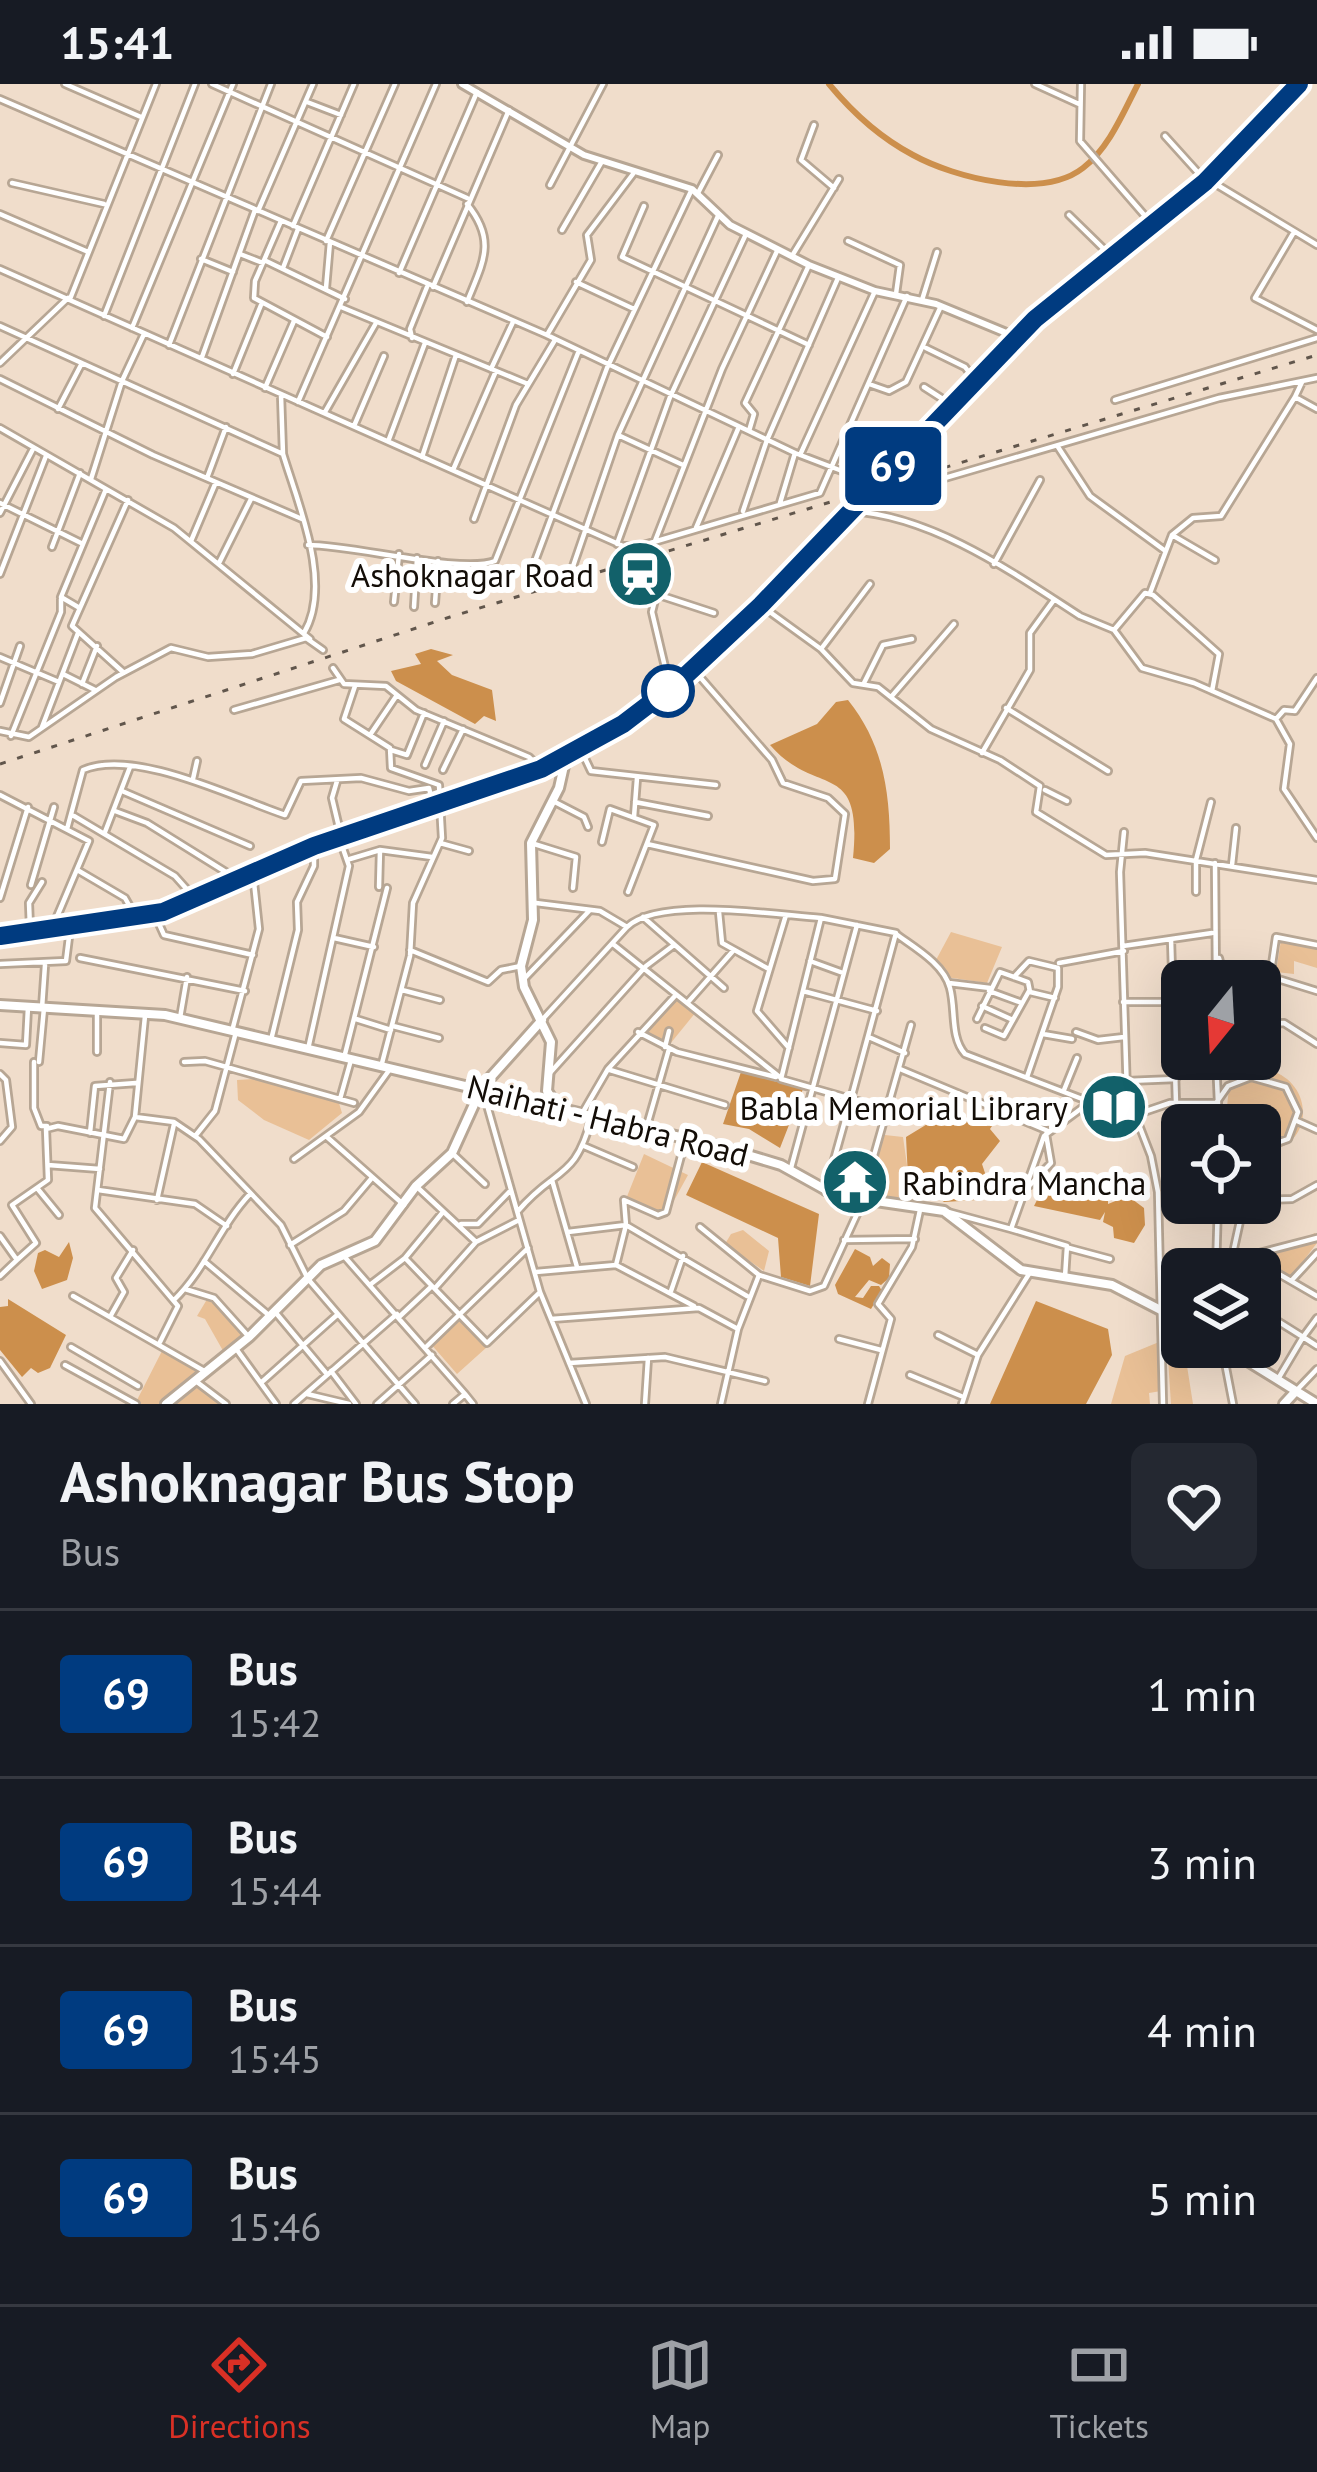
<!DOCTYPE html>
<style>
:root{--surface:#171b24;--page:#242831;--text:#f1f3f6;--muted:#9ea1a6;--line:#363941;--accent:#d93025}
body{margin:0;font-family:"PT Sans",sans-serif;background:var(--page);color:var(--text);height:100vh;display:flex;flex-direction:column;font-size:45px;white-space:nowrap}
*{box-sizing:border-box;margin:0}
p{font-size:39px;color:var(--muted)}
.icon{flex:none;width:66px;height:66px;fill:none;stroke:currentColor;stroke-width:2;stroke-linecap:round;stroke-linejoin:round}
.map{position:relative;height:1320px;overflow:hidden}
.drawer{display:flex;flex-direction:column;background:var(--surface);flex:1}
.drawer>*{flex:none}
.badge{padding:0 24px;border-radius:9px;font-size:42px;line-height:78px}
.needle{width:78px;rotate:198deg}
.fabs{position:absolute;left:1161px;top:876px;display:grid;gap:24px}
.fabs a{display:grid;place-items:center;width:120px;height:120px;border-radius:18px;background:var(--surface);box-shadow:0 12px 48px #0002;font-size:60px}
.map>.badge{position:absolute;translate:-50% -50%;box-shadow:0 0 0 6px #fff}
.round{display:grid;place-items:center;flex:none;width:126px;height:126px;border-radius:18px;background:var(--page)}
.summary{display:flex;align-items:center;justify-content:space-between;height:204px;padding:0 60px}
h1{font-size:57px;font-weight:800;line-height:90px}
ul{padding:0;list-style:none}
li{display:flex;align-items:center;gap:36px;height:168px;padding:0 60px;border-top:3px solid var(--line)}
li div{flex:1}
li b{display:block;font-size:45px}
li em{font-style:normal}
li .badge{min-width:132px;font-weight:700;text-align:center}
.status{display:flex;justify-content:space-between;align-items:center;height:84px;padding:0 60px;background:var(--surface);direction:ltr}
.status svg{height:33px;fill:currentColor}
.tab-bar{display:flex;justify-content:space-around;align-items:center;height:168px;border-top:3px solid var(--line);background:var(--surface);font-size:33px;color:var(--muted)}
.tab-bar a{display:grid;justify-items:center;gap:6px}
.tab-bar .active{color:var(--accent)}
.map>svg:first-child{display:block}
</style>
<div class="status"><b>15:41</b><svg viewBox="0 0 49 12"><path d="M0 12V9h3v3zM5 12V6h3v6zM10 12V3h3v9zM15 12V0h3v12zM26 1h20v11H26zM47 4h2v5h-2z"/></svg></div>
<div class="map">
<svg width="1317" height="1320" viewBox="0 0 1317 1320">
<rect width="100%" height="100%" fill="#f0ddcb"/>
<path fill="#e9c096" d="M 951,848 L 1002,863 L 987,899 L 946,893 L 936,876 Z
M 1281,856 L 1317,864 L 1317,884 L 1294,877 L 1294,890 L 1276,888 Z
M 678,912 L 696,928 L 670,960 L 647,949 Z
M 1262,985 C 1317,992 1317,1068 1260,1067 L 1260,1041 L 1225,1041 L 1229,1004 Z
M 254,995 L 339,1019 L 342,1029 L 309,1056 L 264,1036 L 238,1016 L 237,996 Z
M 876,1050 L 903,1053 L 911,1109 L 895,1114 L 864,1109 Z
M 644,1070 L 688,1091 L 665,1133 L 626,1115 Z
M 743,1146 L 769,1167 L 764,1187 L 725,1160 L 731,1150 Z
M 1315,1149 L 1317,1159 L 1291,1193 L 1261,1176 Z
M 209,1212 L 249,1253 L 226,1272 L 205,1235 L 197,1232 Z
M 458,1232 L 487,1263 L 457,1290 L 430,1259 Z
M 1159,1258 L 1161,1307 L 1149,1309 L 1150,1320 L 1111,1320 L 1125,1272 Z
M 1167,1260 L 1184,1263 L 1193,1320 L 1171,1320 Z
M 164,1263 L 206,1288 L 194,1299 L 224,1320 L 135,1320 Z"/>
<path fill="#cc8f4c" d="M 431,565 L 453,571 L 437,577 L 452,591 L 492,606 L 496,637 L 484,632 L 475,640 L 396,597 L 391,587 L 421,580 L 415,570 Z
M 848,616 C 884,661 890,709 890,765 L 874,779 L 853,774 C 863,673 817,715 770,661 L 817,640 L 836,618 Z
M 741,988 L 803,1005 L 780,1064 L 749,1045 L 723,1040 Z
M 946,1018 L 970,1034 L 996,1036 L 990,1045 L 1000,1057 L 982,1080 L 986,1092 L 977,1116 L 944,1118 L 924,1102 L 914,1103 L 908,1094 L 906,1053 L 929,1039 L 935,1020 Z
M 702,1078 L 819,1130 L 810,1202 L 781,1193 L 778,1154 L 686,1111 Z
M 1082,1090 L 1108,1095 L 1108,1120 L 1128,1112 L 1144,1124 L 1145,1141 L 1134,1159 L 1114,1154 L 1113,1143 L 1103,1138 L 1105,1128 L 1100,1136 L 1034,1122 L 1045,1100 L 1047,1106 L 1062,1104 L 1081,1114 Z
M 69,1158 L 73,1174 L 67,1196 L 42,1205 L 34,1187 L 38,1169 L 45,1166 L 59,1173 Z
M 855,1165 L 870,1173 L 873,1182 L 882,1174 L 890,1180 L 889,1194 L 881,1201 L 869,1196 L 855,1213 L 863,1214 L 871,1202 L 879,1202 L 882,1207 L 871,1225 L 838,1210 L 835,1201 Z
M 8,1215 L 66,1251 L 50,1284 L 38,1289 L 31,1284 L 22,1293 L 0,1266 L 0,1223 L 8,1222 Z
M 1036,1217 L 1108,1245 L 1112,1271 L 1086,1320 L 990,1320 Z"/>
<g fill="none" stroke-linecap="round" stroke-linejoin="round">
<path stroke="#cc8f4c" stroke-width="6" d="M 829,0 C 852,28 881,54 913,71 C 955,94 1042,116 1083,84 C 1109,64 1123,29 1138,0"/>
<g stroke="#b7a694" stroke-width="10">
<path id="minor" d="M 65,0 L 141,33
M 212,0 L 467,114
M 1035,0 L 1079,20
M 1081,0 L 1080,57 L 1152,140
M 0,15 L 547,251 L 795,369 L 876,400
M 307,18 L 341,31
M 814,41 L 801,76 L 834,104
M 1165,52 L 1202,93
M 1209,96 L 1317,161
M 12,99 L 104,120
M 550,101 L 603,0
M 698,109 L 718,71
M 644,122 L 622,173 L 809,261
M 258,127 L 313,0
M 0,130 L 86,167
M 1069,131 L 1111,172
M 281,137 L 255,197 L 254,214 L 327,253
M 293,142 L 354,0
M 562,146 L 601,79
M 1294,148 L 1255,214 L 1317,246
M 326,157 L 395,0
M 848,157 L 900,181 L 896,210
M 240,170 L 263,179
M 792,172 L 839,95
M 201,175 L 233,188
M 264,176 L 345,215
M 283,184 L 298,145
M 0,185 L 623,462 L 640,462 L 820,409 L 907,212
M 399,189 L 477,8
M 576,198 L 634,225
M 433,203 L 509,26
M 326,204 L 330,158
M 70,215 L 156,0
M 922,216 L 937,168
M 467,218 C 483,178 497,157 467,120
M 341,223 L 528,300
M 104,232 L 195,0
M 0,242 L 283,370 C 298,420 333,500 304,549
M 132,244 L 233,0
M 547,251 L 591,176 L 587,151 L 633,90
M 412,254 L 410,245 L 427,203
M 169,261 L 271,0
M 926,264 L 965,283 L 975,296
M 202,273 L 255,126
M 0,279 L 68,214
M 491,285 L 513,238
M 233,290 L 261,221
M 0,295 L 153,371 L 302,435
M 1302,298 L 1295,313 L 1317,325
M 869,300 L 889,307 L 906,298 L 941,222
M 924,303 L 952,321
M 265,304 L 294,237
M 281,311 L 283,370
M 1115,316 L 1317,254
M 298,318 L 436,0
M 58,325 L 82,279
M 325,328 L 376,239
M 354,342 L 384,272
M 0,344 L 174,444 L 310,555
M 749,347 L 754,330 L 745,319 L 809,181
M 618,351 L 683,381
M 389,355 L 425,259
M 1058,363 L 1090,412 L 1164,466
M 800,371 L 875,207
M 422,373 L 456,271
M 453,386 L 496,287
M 207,394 L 226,343
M 91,395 L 122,297 L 144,250
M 866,417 L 1219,314 L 1317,294
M 0,419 L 81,459
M 780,419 L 795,369
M 743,427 L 767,356 L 838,194
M 851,427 C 933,432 1012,488 1080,532 L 1114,546 L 1142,584 L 1194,599 L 1276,635 L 1290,660 L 1284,705 L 1317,754
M 0,429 L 33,365
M 474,435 L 516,321 L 555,256
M 696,444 L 738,345
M 1172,451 L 1193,434 L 1221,432 L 1295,313
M 191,457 L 216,398
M 655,457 L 722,285 L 778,165
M 617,460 L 670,313 L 746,150
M 308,461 C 354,461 462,490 495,477 L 578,269
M 52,463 L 80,389
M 219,479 L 251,415
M 994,480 L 1040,396
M 655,482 L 660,495 L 652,528 L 669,600
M 0,490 L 46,372
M 569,494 L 618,351 L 718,132
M 528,496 L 607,284 L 692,105
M 1150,509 L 1172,451 L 1215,476
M 656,510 L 714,529
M 394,518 L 399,470
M 435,519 L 438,477
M 78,523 L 61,513 L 106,405
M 414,523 L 417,474
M 763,523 L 821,565 L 853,599 L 878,603 L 931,645 L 1000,676 L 1040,702 L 1036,728 L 1106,771 L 1145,769 L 1317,796
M 1114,546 L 1145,509 L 1153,511 L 1219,570 L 1212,607
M 821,565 L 870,500
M 0,573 L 59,598
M 333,584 L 344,600 L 386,602 L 416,626 L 529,673 L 541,685
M 123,588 L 72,542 L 128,416
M 63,590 L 95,606
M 864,599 L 883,561 L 912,555
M 82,600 L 97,562
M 355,602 L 344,635 L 390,664 L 391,684 L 439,701 L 442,754 L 413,819 L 410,872 L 381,983
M 891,613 L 954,540
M 0,619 L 20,562
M 1006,624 L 1108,687
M 234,626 L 339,596
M 1276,635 L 1284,626 L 1295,627 L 1317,594
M 42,643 L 78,549
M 0,647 L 29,653 L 116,593 L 171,564 L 208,573 L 252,570 L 306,554 L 323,566
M 370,651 L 397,611
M 11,652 L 61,528 L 61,515
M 391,666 L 407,671 L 424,629
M 581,666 L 591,687 L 716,701
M 982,669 L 1030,586 L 1030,549 L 1054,516
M 425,681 L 444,637
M 443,686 L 463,645
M 193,695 L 197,677
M 337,697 L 332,714 L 341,752
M 1045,706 L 1067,717
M 122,707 L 250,762
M 0,711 L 89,757 L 53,842
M 553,717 L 584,733 L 588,743
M 635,718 L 708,732
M 115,727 L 147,739 L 237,795
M 74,732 L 175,792 L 192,811
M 634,733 L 637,694
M 67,745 L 83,686 C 135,664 234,714 285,731 L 301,697 L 361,694 L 409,707 L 429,704 L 433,721
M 105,748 L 130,683
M 1124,748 L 1120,788 L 1127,1010 L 1151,1072 L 1158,1108 L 1163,1320
M 602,758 L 610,725 L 654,741 L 628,808
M 440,759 L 469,767
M 531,759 L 576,773 L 573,804
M 647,760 L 813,797 L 835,795 L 845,730 L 828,714 L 783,699 L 772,676 L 693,585
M 350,775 L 380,766 L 432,773
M 1215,779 L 1216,897
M 1232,781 L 1236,744
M 79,787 L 125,814 L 134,830
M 31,801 L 54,723
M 379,803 L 380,766
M 1196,808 L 1196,776 L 1211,718
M 0,814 L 28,723
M 536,819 L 600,827 L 627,843
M 719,828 L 722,859 L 767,884
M 155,831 L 164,851 L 253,871
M 786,831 L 757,927 L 789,964
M 643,833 L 724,904
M 821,834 L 896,849 L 851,1015 L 781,995 Z
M 30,844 L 29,819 L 42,798
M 896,850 C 915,864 944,880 950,904 C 956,926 950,953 965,970 L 1090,1018
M 334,854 L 374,863
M 1171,855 L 1176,1019
M 613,860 L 781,994
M 1123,862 L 1212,849
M 410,866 L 488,898 L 501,886 L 521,882
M 80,874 L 245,907
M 1219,874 L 1225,897
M 810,877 L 843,889
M 1059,879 L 1124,867
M 0,880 L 66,877 L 70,845
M 1014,893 L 1029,877 L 1058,884 L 1058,903 L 1027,993
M 1270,894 L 1276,853 L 1317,861
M 524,895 L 590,826
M 1225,895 L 1275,894 L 1317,907
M 949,899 L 990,904
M 402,906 L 440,916
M 803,907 L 877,927
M 989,907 L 1022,919
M 689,917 L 733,867
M 1123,918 L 1176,918
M 982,922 L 1013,936
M 42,924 L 45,881
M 145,932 L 135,1033 L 174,1038 L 199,1055 L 281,1141 L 308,1195 L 415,1320
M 180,934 L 187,893
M 356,935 L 391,946
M 977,935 L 1000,888 L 1028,898 L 1030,908 L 1055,914
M 542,936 L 627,843 C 660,812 776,831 821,834
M 1260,940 L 1284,939 L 1317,960
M 393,942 L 439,954
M 985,944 L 1004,952 L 1029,907
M 232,947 L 259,845 L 253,789
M 638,948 L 677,968 L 776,993
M 1076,948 L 1098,956 L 1124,953
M 1043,950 L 1072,955
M 871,954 L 905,969
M 271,956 L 298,846 L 297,818 L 314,782 L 314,762
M 0,959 L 26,961 L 28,923
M 665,963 L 669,947
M 308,965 L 349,782 L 340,756
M 97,968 L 97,929
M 344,974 L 387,804
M 1216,975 L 1219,1041
M 34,978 L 34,1024 L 41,1042 L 47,1042
M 39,978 L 44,924
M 184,978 L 205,977 L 354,1019
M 900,985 L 1048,1047
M 610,986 L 725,1021
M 0,990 L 6,996 L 12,1043 L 0,1057
M 549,990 L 646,882 L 674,861
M 1251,993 L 1286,1003 L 1298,1028 L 1288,1055 L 1260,1065
M 1127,997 L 1176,995
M 110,998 L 95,1124 L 178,1222 L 160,1258
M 1064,1006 L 1077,974
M 483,1007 L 540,1208 L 586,1320
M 340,1015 L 351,976
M 583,1028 L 608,985 L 674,913
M 1297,1037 L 1317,1046
M 646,1045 L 669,965
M 90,1049 L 95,1002 L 136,999
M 196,1051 L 215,1027 L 236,948
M 327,1053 L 404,1121
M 584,1062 L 633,1083
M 452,1069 L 485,1100
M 294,1075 L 359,1028 L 390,985
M 48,1081 L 100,1085
M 791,1084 L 857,841
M 552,1096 L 577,1183
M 1030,1101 L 1051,1079 L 1046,1050
M 416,1102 L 476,1158 L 519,1136
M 37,1104 L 59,1131
M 98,1106 L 195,1120 L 227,1142
M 825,1108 L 851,1015 L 885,1025
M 157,1116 L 174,1040
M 1260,1116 L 1292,1115 L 1317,1101
M 518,1127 C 556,1082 575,1098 592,1032
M 948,1128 L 1011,1145
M 461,1140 L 478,1140 L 511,1106
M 700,1143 L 759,1191
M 568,1148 L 626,1141 L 624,1116 L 658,1131 L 666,1128 L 685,1057
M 0,1152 L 17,1176 L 0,1192
M 844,1156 L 915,1155
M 290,1161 L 344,1127 L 371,1095
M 1069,1164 L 1110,1175
M 343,1171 L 465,1310 L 453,1320
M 405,1174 L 443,1128
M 1253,1175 L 1317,1212
M 17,1176 L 36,1159 L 12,1121 L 48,1096 L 46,1045 L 58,1042 L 124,1055 L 135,1033
M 204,1177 L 271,1233
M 1231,1178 L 1244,1119
M 1217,1180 L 1317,1154
M 616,1181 L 626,1141 L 747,1212
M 1216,1185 L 1218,1119
M 536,1188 L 616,1181 L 694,1222
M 1065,1193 L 1067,1162 L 1011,1145 L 1044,1052 L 1090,1018 L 1129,1033 L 1170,1019 L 1216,1019 L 1228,1002 L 1251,993 L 1247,975
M 1292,1196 L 1317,1169
M 371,1200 L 405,1174 L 487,1259 L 540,1208
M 436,1203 L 476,1158
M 185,1205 L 214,1214 L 249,1253
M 671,1207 L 683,1172
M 73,1212 L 206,1288
M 174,1216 C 206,1185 219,1143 250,1110
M 1260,1226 L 1303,1253 L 1278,1295
M 276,1229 L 326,1289
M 110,1233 L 124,1208 L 116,1194 L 133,1166
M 399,1233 L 432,1202
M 1317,1234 L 1303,1253 L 1317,1262
M 551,1235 L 699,1224 L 738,1245 L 721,1320
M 738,1245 L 759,1191 L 810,1207 L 824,1202 L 858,1128 L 911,941
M 938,1251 L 978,1271
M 839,1255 L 881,1266
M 71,1263 L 138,1302
M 1222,1263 L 1233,1320
M 425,1264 L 528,1164
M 237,1266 L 276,1320
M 0,1277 L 31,1320
M 569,1279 L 665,1273 L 765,1297
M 65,1281 L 136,1320
M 331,1287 L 356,1320
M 910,1291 L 961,1312
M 263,1297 L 337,1231
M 197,1298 L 226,1320
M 1296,1307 L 1317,1285
M 307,1310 L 349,1320
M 465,1310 L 473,1320
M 294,1320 L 397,1230
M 377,1320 L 432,1271
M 645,1320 L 648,1274
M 868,1320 L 891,1235 L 878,1220 L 912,1163 L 920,1126
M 962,1320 L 978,1271 L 1029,1190"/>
</g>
<g stroke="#b7a694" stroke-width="12">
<path id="tertiary" d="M 462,0 L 584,71 L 692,105 L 730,141 L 809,181 L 875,207 L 936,220 L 1016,253"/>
</g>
<g stroke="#b7a694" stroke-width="14">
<path id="secondary" d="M 0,921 L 165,931 L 718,1062 L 781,1081 L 835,1111 L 944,1127 L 1021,1186 L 1112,1201 L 1182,1237
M 554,1018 L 547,1007 L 551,958 L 524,903 L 521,882 L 533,836 L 531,759 L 559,704 L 566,673
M 1225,1263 L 1317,1320
M 166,1320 L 249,1253 L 321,1181 L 375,1157 L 416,1102 L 452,1069 L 482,1003 L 542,936
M 1284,1320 L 1296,1307"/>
</g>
<g stroke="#fff" stroke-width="16">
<path id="trunk" d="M 0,852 L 155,831 L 314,762 L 541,685 L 615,645 L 732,549 L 1035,235 L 1220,84 L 1299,0"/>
</g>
<use href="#minor" stroke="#fff" stroke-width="4.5"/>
<use href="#tertiary" stroke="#fff" stroke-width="6"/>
<use href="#secondary" stroke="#fff" stroke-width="8"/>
<use href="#trunk" stroke="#fcd7b0" stroke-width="10"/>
<path stroke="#61564c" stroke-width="3" stroke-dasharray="6 12" stroke-linecap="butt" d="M 0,680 L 450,533 L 1317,271"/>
</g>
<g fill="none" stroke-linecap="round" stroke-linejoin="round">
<g stroke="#fff" stroke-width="27">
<path id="line" d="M 0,852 L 163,828 L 314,762 L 541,685 L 623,640 L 682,595 L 761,521 L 1035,235 L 1205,98 L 1299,0"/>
</g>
<use href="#line" stroke="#003b80" stroke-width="18"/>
</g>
<defs>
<g id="station-disc" transform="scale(3.45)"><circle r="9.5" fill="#12616a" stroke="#fff"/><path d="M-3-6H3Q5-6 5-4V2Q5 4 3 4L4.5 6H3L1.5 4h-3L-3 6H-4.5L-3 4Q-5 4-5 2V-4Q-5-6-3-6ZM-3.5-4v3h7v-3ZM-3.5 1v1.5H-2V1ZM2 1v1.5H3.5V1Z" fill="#fff"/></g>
<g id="library-disc" transform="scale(3.45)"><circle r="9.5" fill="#12616a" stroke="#fff"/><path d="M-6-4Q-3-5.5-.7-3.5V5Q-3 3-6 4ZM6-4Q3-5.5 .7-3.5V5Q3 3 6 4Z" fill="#fff"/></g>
<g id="temple-disc" transform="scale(3.45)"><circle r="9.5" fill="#12616a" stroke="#fff"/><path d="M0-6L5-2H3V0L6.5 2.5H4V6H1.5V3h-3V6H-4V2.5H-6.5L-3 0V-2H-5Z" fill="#fff"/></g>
</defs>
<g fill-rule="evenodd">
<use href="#station-disc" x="640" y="490"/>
<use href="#library-disc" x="1114" y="1023"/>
<use href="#temple-disc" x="855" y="1098"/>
</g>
<circle fill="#fff" stroke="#003b80" stroke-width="6" cx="668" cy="607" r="24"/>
<g text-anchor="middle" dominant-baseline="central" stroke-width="12" stroke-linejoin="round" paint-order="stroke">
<g font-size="33" fill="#130d07" stroke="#fff" text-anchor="end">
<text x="594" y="490">Ashoknagar Road</text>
<text x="1068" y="1023">Babla Memorial Library</text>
<text x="902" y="1098" text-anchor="start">Rabindra Mancha</text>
</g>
<g font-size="33" fill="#130d07" stroke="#fff">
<text transform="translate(608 1036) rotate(14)">Naihati - Habra Road</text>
</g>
</g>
</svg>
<div class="fabs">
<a><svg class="needle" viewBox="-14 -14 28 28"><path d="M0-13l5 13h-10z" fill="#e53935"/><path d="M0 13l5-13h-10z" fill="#9ea1a6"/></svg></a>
<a><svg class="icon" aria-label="locate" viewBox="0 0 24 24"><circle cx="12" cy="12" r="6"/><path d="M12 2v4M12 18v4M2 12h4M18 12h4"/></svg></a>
<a><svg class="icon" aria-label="layers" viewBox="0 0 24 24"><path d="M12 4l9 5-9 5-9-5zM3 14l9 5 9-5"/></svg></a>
</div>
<b class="badge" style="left:893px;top:382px;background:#003b80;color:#fff">69</b>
</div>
<section class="drawer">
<div class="summary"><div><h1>Ashoknagar Bus Stop</h1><p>Bus</p></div><a class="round"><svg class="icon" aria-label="heart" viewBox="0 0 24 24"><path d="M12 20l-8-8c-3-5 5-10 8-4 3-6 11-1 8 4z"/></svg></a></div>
<ul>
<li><span class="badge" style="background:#003b80;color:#fff">69</span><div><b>Bus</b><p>15:42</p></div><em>1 min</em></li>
<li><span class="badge" style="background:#003b80;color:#fff">69</span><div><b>Bus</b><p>15:44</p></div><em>3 min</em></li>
<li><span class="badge" style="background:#003b80;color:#fff">69</span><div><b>Bus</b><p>15:45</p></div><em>4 min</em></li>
<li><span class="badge" style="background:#003b80;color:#fff">69</span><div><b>Bus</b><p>15:46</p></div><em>5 min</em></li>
</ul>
</section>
<nav class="tab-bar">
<a class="active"><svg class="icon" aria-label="directions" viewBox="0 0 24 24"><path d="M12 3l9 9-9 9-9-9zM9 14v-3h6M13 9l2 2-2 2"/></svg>Directions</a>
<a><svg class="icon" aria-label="map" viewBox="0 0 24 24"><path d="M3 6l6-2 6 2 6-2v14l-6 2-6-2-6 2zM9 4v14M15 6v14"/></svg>Map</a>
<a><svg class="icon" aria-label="tickets" viewBox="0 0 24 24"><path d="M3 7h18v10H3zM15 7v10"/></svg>Tickets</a>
</nav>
